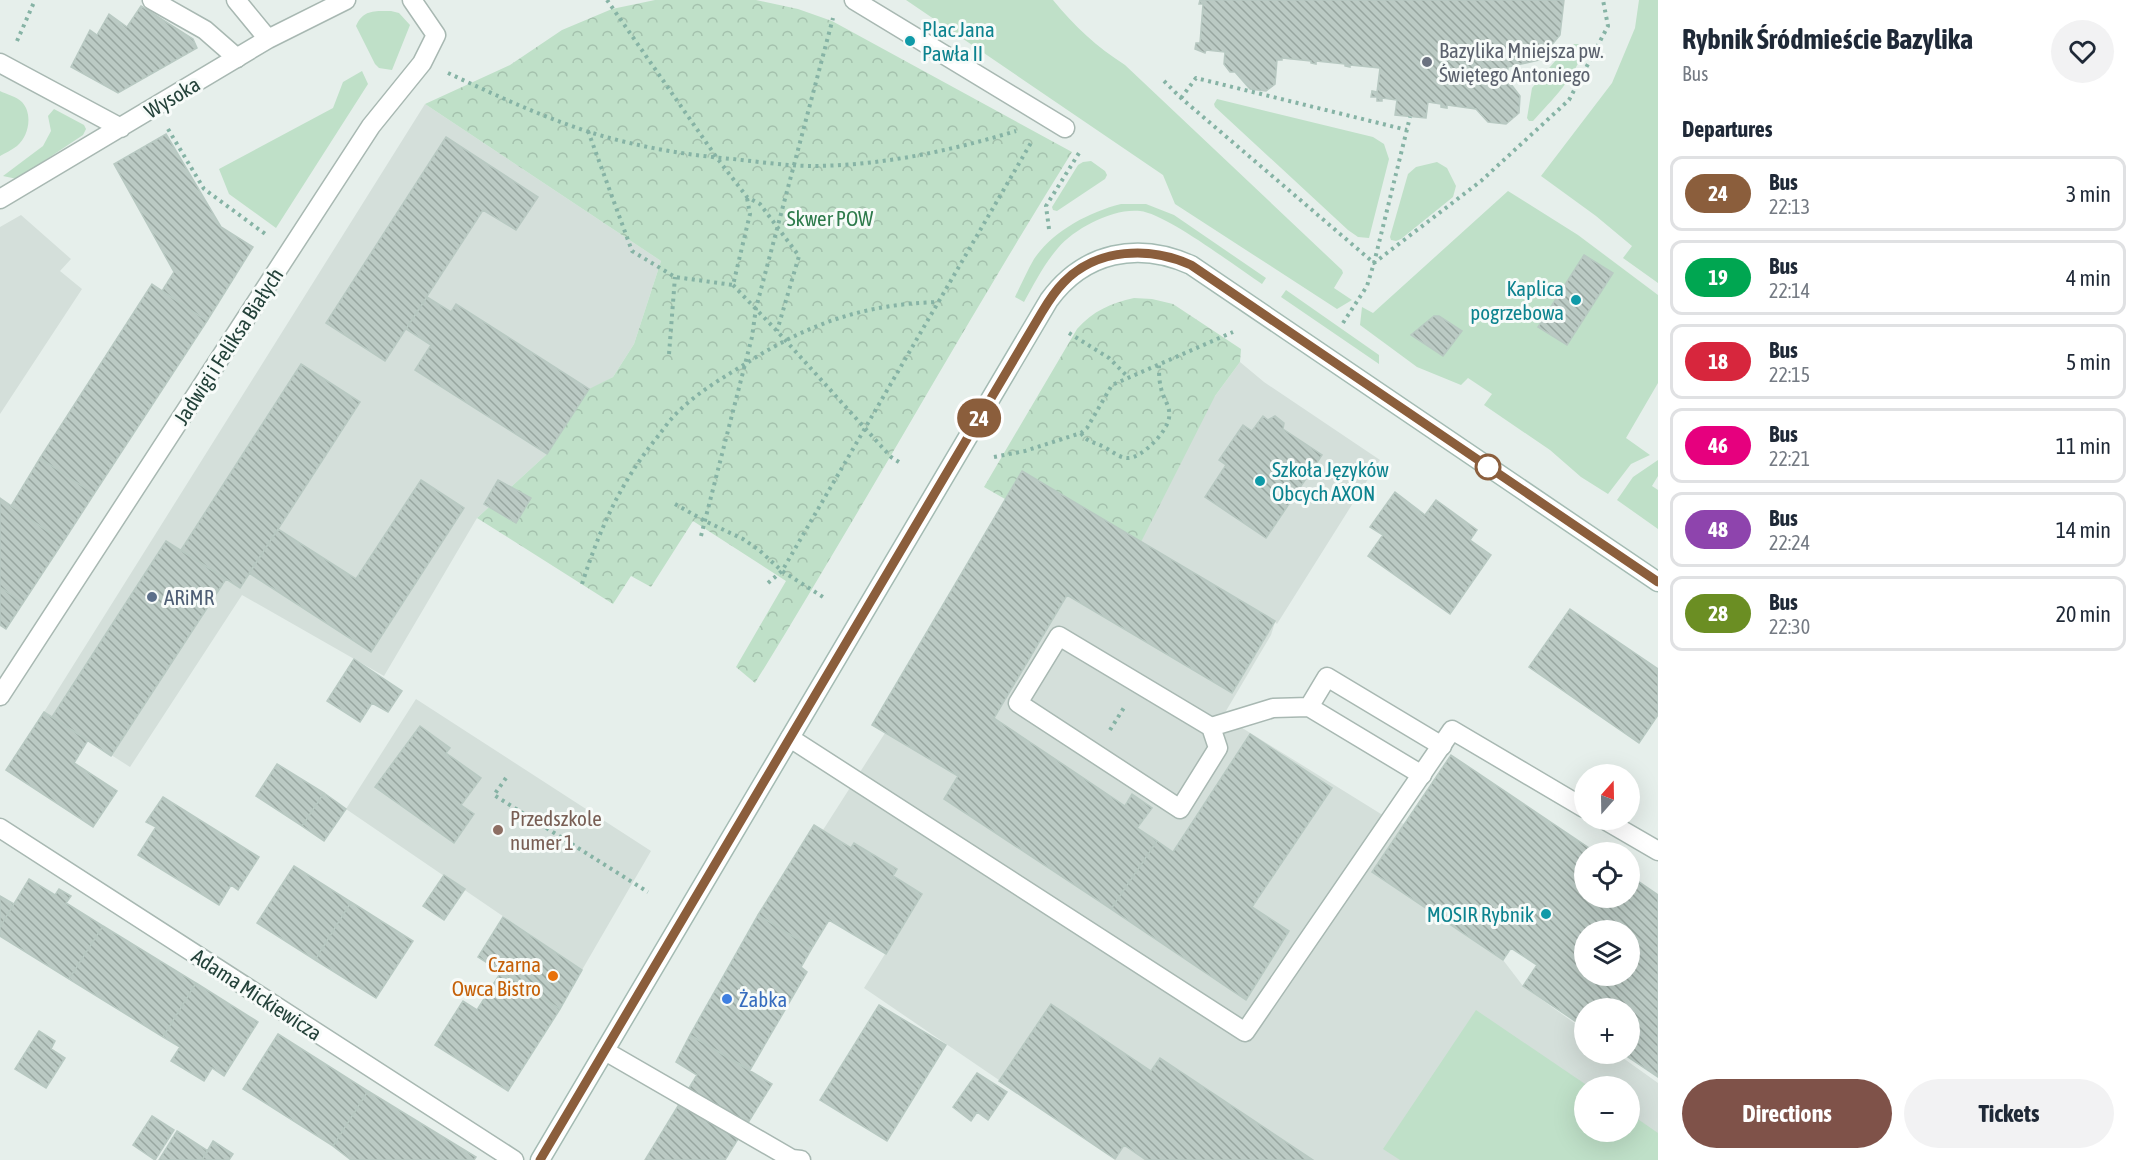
<!DOCTYPE html>
<meta charset="utf-8">
<style>
:root{--surface:#fff;--page:#f2f2f3;--text:#1f2937;--muted:#747a83;--line:#e0e1e3;--accent:#7f5249}
body{margin:0;font-family:"Asap Condensed",sans-serif;background:var(--page);color:var(--text);height:100vh;display:flex;flex-direction:column;font-size:22px;white-space:nowrap}
*{box-sizing:border-box;margin:0}
p{font-size:20px;color:var(--muted)}
.icon{flex:none;width:33px;height:33px;fill:none;stroke:currentColor;stroke-width:2;stroke-linecap:round;stroke-linejoin:round}
.map{position:relative;flex:1;overflow:hidden}
.sheet{display:flex;flex-direction:column;background:var(--surface);width:480px}
.sheet>*{flex:none}
.badge{padding:0 12px;border-radius:20px;font-size:21px;line-height:39px}
.needle{width:39px;rotate:20deg}
.tools{position:absolute;left:1574px;top:764px;display:grid;gap:12px}
.tools a{display:grid;place-items:center;width:66px;height:66px;border-radius:50%;background:var(--surface);box-shadow:0 6px 24px #0002;font-size:30px}
.map>.badge{position:absolute;translate:-50% -50%;box-shadow:0 0 0 3px #fff}
h2{padding:0 24px;font-size:22px;line-height:54px}
.round{display:grid;place-items:center;flex:none;width:63px;height:63px;border-radius:32px;background:var(--page)}
.head{display:flex;align-items:center;justify-content:space-between;height:102px;padding:0 24px}
h1{font-size:28px;font-weight:700;line-height:45px}
.action{display:flex;gap:12px;margin-top:auto;padding:12px 24px}
.action a{flex:1;height:69px;border-radius:36px;background:var(--accent);color:#fff;font-size:24px;font-weight:700;line-height:69px;text-align:center}
.action a+a{background:var(--page);color:var(--text)}
ul{padding:0;list-style:none}
li{display:flex;align-items:center;gap:18px;height:75px;margin:0 12px 9px;padding:0 12px;border:3px solid var(--line);border-radius:12px}
li div{flex:1}
li b{display:block;font-size:22px}
li em{font-style:normal}
li .badge{min-width:66px;font-weight:700;text-align:center}
main{display:flex;flex:1;min-height:0}
.map>svg:first-child{display:block}
</style>
<main>
<div class="map">
<svg width="1658" height="1160" viewBox="0 0 1658 1160">
<defs>
<pattern id="forest-crowns" width="20" height="18" patternUnits="userSpaceOnUse" patternTransform="scale(1.5)"><rect width="20" height="18" fill="#bfe0c8"/><path d="M2 6a3 3 0 1 1 6 0M12 15a3 3 0 1 1 6 0" fill="none" stroke="#a4c1ad"/></pattern>
<pattern id="building-back-hatch" width="6" height="6" patternUnits="userSpaceOnUse" patternTransform="scale(1.5)"><rect width="6" height="6" fill="#bbcac4"/><path d="M-1 5l2 2M0 0l6 6M5-1l2 2" fill="none" stroke="#98a6a0"/></pattern>
</defs>
<rect width="100%" height="100%" fill="#e6efeb"/>
<path fill="#d4dfda" fill-rule="evenodd" d="M 425,104 L 661,261 L 634,344 L 613,377 L 589,390 L 547,454 L 477,518 L 384,676 L 242,595 L 130,767 L 44,712 Z
M 21,215 L 71,259 L 60,271 L 82,289 L 0,414 L 0,227 Z
M 1240,362 L 1264,382 L 1380,460 L 1277,624 L 1275,622 L 1271,635 L 1223,716 L 1381,814 L 1404,824 L 1373,871 L 1503,960 L 1523,986 L 1584,1030 L 1584,1053 L 1616,1053 L 1658,1083 L 1658,1160 L 1116,1160 L 864,988 L 922,894 L 893,876 L 896,869 L 855,843 L 851,848 L 823,830 L 885,733 L 872,725 L 1022,471 L 1215,396 ZM 1584,1086 L 1629,1086 L 1629,1131 L 1584,1131 Z
M 416,699 L 651,851 L 582,970 L 346,809 Z"/>
<path fill="#bfe0c8" d="M 906,0 L 1053,0 C 1074,26 1097,47 1125,65 L 1342,270 L 1343,273 L 1334,288 L 1352,300 L 1337,309 L 1175,204 L 1163,175 Z
M 1639,0 L 1658,0 L 1658,283 L 1623,258 L 1632,246 L 1596,216 L 1541,176 L 1612,83 L 1635,28 Z
M 391,11 L 399,13 L 410,25 L 392,70 L 379,68 L 375,64 L 356,26 C 363,9 376,11 391,11 Z
M 1574,44 L 1579,44 L 1583,49 C 1577,76 1551,101 1533,121 L 1529,121 L 1527,118 L 1532,88 L 1556,60 Z
M 362,71 L 368,84 L 276,228 L 229,194 L 219,169 L 333,108 L 343,82 Z
M 0,91 C 6,94 17,97 22,102 C 33,114 29,136 17,146 C 12,150 5,153 0,156 Z
M 1217,99 L 1373,137 L 1384,144 L 1389,159 L 1369,238 L 1358,237 L 1348,230 L 1215,107 L 1214,104 Z
M 54,109 L 84,125 L 86,129 L 83,135 L 17,179 L 3,176 L 43,146 L 51,131 L 48,116 Z
M 1091,161 L 1105,171 L 1107,175 L 1105,179 L 1057,211 L 1053,210 L 1052,207 L 1078,165 L 1083,162 Z
M 1437,162 L 1447,168 L 1456,186 L 1453,197 L 1401,239 L 1396,241 L 1391,240 L 1390,237 L 1408,174 L 1416,167 Z
M 1508,191 L 1578,235 L 1658,295 L 1658,383 L 1626,438 L 1650,455 L 1631,464 L 1608,494 L 1581,477 L 1550,450 L 1484,405 L 1492,394 L 1468,378 L 1461,385 L 1417,367 L 1360,325 L 1362,307 L 1373,313 Z
M 1121,204 L 1146,204 L 1174,215 L 1266,278 L 1262,284 C 1236,267 1167,214 1140,211 C 1113,208 1075,228 1058,248 C 1044,264 1034,284 1024,302 L 1015,297 C 1021,285 1027,271 1034,259 C 1053,231 1089,212 1121,204 Z
M 1286,290 L 1379,355 L 1379,364 L 1281,297 Z
M 1658,460 L 1658,476 L 1652,486 L 1658,490 L 1658,529 L 1617,500 L 1633,477 Z
M 1476,1010 L 1588,1086 L 1584,1086 L 1584,1131 L 1629,1131 L 1629,1113 L 1658,1133 L 1658,1160 L 1400,1160 L 1383,1149 Z"/>
<path fill="url(#forest-crowns)" d="M 655,0 L 756,0 L 798,9 L 832,21 L 1072,152 C 963,327 863,508 755,683 L 736,667 L 786,581 L 693,521 L 651,587 L 631,576 L 613,604 L 477,518 L 547,454 L 589,389 L 613,377 L 634,344 L 661,261 L 425,104 L 510,65 L 562,30 L 612,9 Z
M 1134,298 L 1152,299 L 1173,304 L 1241,349 L 1240,362 L 1215,396 L 1141,542 L 1022,471 L 1005,499 L 984,487 L 1077,329 C 1093,311 1111,303 1134,298 Z"/>
<path fill="url(#building-back-hatch)" stroke="#b8c9c2" stroke-width="1.5" fill-rule="evenodd" d="M 1200,0 L 1564,0 L 1560,35 L 1539,60 L 1508,67 L 1507,79 L 1520,96 L 1519,113 L 1506,124 L 1488,122 L 1476,109 L 1447,105 L 1447,108 L 1441,107 L 1441,104 L 1428,102 L 1426,118 L 1395,115 L 1397,100 L 1382,98 L 1382,101 L 1377,101 L 1377,97 L 1371,97 L 1372,91 L 1377,92 L 1380,68 L 1350,65 L 1350,67 L 1345,66 L 1345,64 L 1316,61 L 1316,64 L 1311,63 L 1311,61 L 1282,58 L 1282,60 L 1277,60 L 1275,84 L 1266,91 L 1250,89 L 1235,72 L 1230,72 L 1224,64 L 1225,52 L 1206,50 L 1205,53 L 1195,49 L 1196,43 L 1200,43 L 1203,4 L 1199,4 Z
M 141,6 L 193,39 L 197,48 L 118,93 L 71,67 L 90,30 L 97,35 L 109,14 L 127,27 Z
M 166,134 L 221,227 L 253,247 L 207,321 L 162,291 L 174,272 L 114,164 Z
M 446,137 L 538,197 L 516,230 L 483,210 L 385,361 L 326,323 Z
M 1584,255 L 1613,273 L 1567,345 L 1538,327 Z
M 152,284 L 207,321 L 94,494 L 40,458 Z
M 427,297 L 451,312 L 456,304 L 589,389 L 547,454 L 415,370 L 431,345 L 406,329 Z
M 1434,316 L 1439,316 L 1462,331 L 1443,356 L 1411,335 Z
M 301,364 L 360,402 L 240,588 L 181,550 Z
M 1263,416 L 1268,420 L 1275,416 L 1284,423 L 1283,429 L 1322,455 L 1266,538 L 1205,497 L 1226,465 L 1219,460 L 1243,425 L 1252,431 Z
M 40,458 L 94,494 L 63,542 L 11,506 Z
M 1022,471 L 1275,621 L 1232,693 L 1067,595 L 994,718 L 1125,806 L 1132,794 L 1152,808 L 1137,828 L 1157,841 L 1111,909 L 944,799 L 958,776 L 872,725 Z
M 421,480 L 464,508 L 371,652 L 249,573 L 278,529 L 356,579 Z
M 498,480 L 531,498 L 516,523 L 484,504 Z
M 1395,492 L 1425,515 L 1436,500 L 1477,530 L 1470,540 L 1491,555 L 1450,614 L 1368,556 L 1383,535 L 1370,527 Z
M 0,498 L 63,542 L 23,603 L 0,587 Z
M 166,541 L 226,579 L 111,756 L 52,717 Z
M 0,587 L 23,603 L 6,629 L 0,625 Z
M 1570,609 L 1658,669 L 1658,715 L 1639,743 L 1529,667 Z
M 354,659 L 402,691 L 388,712 L 372,703 L 360,722 L 327,701 Z
M 44,712 L 88,740 L 74,763 L 117,791 L 93,827 L 6,770 Z
M 420,726 L 450,748 L 446,753 L 481,778 L 461,805 L 474,814 L 454,843 L 375,787 Z
M 1250,734 L 1332,788 L 1252,907 L 1289,931 L 1246,1000 L 1111,909 L 1157,841 L 1173,852 Z
M 1451,755 L 1595,852 L 1584,852 L 1584,897 L 1629,897 L 1629,875 L 1658,895 L 1658,1077 L 1622,1053 L 1629,1053 L 1629,1008 L 1584,1008 L 1584,1027 L 1523,986 L 1537,965 L 1511,948 L 1503,960 L 1372,872 ZM 1584,930 L 1629,930 L 1629,975 L 1584,975 Z
M 277,764 L 324,793 L 302,826 L 256,796 Z
M 324,793 L 346,809 L 324,841 L 302,826 Z
M 163,797 L 259,857 L 238,890 L 231,885 L 219,905 L 138,855 L 156,827 L 146,822 Z
M 814,825 L 851,848 L 854,843 L 897,869 L 893,876 L 922,894 L 886,954 L 829,920 L 812,948 L 758,915 Z
M 294,866 L 351,902 L 315,960 L 257,923 Z
M 444,875 L 465,889 L 444,920 L 423,906 Z
M 29,879 L 55,895 L 59,889 L 71,896 L 66,903 L 103,926 L 69,979 L 0,936 L 0,927 Z
M 0,896 L 14,904 L 0,927 Z
M 351,902 L 413,941 L 376,998 L 315,960 Z
M 758,915 L 812,948 L 801,967 L 807,972 L 750,1070 L 690,1035 Z
M 503,917 L 582,970 L 560,1009 L 478,957 Z
M 103,926 L 196,983 L 163,1037 L 69,979 Z
M 501,972 L 560,1009 L 508,1091 L 435,1045 L 463,1001 L 477,1010 Z
M 196,983 L 258,1022 L 224,1076 L 212,1068 L 204,1081 L 171,1061 L 180,1047 L 163,1037 Z
M 1051,1004 L 1151,1071 L 1160,1058 L 1313,1160 L 1146,1160 L 1124,1145 L 1115,1159 L 999,1081 Z
M 879,1005 L 946,1045 L 887,1141 L 820,1100 Z
M 39,1031 L 55,1041 L 51,1049 L 65,1058 L 46,1088 L 15,1069 Z
M 278,1034 L 368,1091 L 333,1146 L 243,1089 Z
M 690,1035 L 772,1084 L 725,1160 L 645,1160 L 697,1075 L 676,1062 Z
M 977,1073 L 1007,1092 L 988,1120 L 977,1112 L 971,1121 L 953,1107 Z
M 368,1091 L 476,1157 L 474,1160 L 351,1160 L 333,1146 Z
M 152,1116 L 174,1130 L 155,1160 L 133,1145 Z
M 177,1131 L 208,1151 L 202,1160 L 159,1160 Z
M 213,1141 L 233,1154 L 229,1160 L 202,1160 Z"/>
<g fill="none" stroke-linecap="round" stroke-linejoin="round">
<g stroke="#a8b8b2" stroke-width="21">
<path id="lane" d="M 152,0 L 205,30 L 237,58
M 1059,636 L 1211,727 L 1218,748 L 1180,809 L 1018,703 Z
M 1211,727 L 1273,708 L 1309,707
M 1422,775 L 1309,707 L 1327,677 L 1442,746"/>
</g>
<g stroke="#a8b8b2" stroke-width="21">
<path id="street" d="M 236,0 L 268,39
M 854,0 L 1065,128
M 0,63 L 121,128
M 0,199 L 268,39 L 346,0
M 0,696 L 371,126 L 422,63 L 436,35 L 412,0
M 790,738 L 1245,1032 L 1452,730 L 1584,808
M 1603,819 L 1658,851
M 0,828 L 514,1160
M 605,1051 L 792,1159 L 801,1160"/>
</g>
<g stroke="#a4bbb3" stroke-width="21">
<path id="secondary" d="M 540,1160 L 1049,300 C 1084,252 1138,241 1191,265 L 1658,582"/>
</g>
<path stroke="#86b3a5" stroke-width="4" stroke-dasharray="3 4.5" stroke-linecap="butt" d="M 607,0 L 717,158 L 747,197 L 760,204 L 799,256 L 777,331
M 17,41 L 35,0
M 448,73 C 493,94 538,115 586,131 C 633,146 684,155 733,159 C 760,162 788,166 815,166 C 884,165 950,151 1016,131
M 1164,81 L 1181,98 L 1374,263 L 1410,117
M 1181,98 L 1196,78 L 1407,130
M 168,129 L 204,189 L 268,236
M 588,131 L 632,251 L 675,277 L 733,285 L 750,214 L 747,198
M 1049,229 L 1046,206 L 1079,153
M 733,285 L 777,331 L 891,457 L 902,464
M 1343,323 L 1367,286 L 1374,263 L 1481,181 L 1569,100 L 1608,26 L 1603,0
M 1069,333 L 1109,358 L 1128,377
M 669,354 L 675,277
M 1081,433 C 1087,442 1094,442 1104,447 C 1112,451 1119,458 1128,458 C 1142,458 1167,432 1169,418 C 1171,406 1163,399 1161,388 C 1159,381 1159,372 1159,365
M 994,457 L 1025,451 L 1081,433 L 1087,428 L 1112,385 L 1233,332
M 675,504 L 705,521 L 743,539 L 759,550 L 782,571 L 823,597
M 701,536 L 752,337 L 756,308 L 833,18
M 768,583 L 782,571 L 1032,141
M 582,584 C 600,528 621,481 659,435 C 665,427 671,418 679,411 C 700,390 728,375 753,359 C 813,322 867,304 938,302
M 1110,730 L 1125,706
M 506,778 L 494,795 L 648,892"/>
<use href="#lane" stroke="#fff" stroke-width="18"/>
<use href="#street" stroke="#fff" stroke-width="18"/>
<use href="#secondary" stroke="#fff" stroke-width="18"/>
</g>
<g fill="none" stroke-linecap="round" stroke-linejoin="round">
<g stroke="#fff" stroke-width="14">
<path id="line" d="M 540,1160 L 1042,312 C 1048,302 1055,291 1064,282 C 1097,248 1150,246 1191,265 L 1658,582"/>
</g>
<use href="#line" stroke="#8b5e3c" stroke-width="9"/>
</g>
<g fill="#0f9aa8" stroke="#f7fbf9" stroke-width="2">
<circle cx="910" cy="41" r="6"/>
<circle cx="1576" cy="300" r="6"/>
<circle cx="1260" cy="481" r="6"/>
<circle cx="1546" cy="914" r="6"/>
</g>
<circle fill="#6b7280" stroke="#f7fbf9" stroke-width="2" cx="1427" cy="62" r="6"/>
<circle fill="#fff" stroke="#8b5e3c" stroke-width="3" cx="1488" cy="467" r="12"/>
<circle fill="#5c6f8a" stroke="#f7fbf9" stroke-width="2" cx="152" cy="597" r="6"/>
<circle fill="#8d6e63" stroke="#f7fbf9" stroke-width="2" cx="498" cy="830" r="6"/>
<circle fill="#e8710a" stroke="#f7fbf9" stroke-width="2" cx="553" cy="976" r="6"/>
<circle fill="#3f7fe0" stroke="#f7fbf9" stroke-width="2" cx="727" cy="999" r="6"/>
<g text-anchor="middle" dominant-baseline="central" stroke-width="6" stroke-linejoin="round" paint-order="stroke">
<g font-size="21" fill="#0d838f" stroke="#f7fbf9" text-anchor="start">
<text x="922" y="29">Plac Jana<tspan x="922" dy="24">Pawła II</tspan></text>
<text x="1564" y="288" text-anchor="end">Kaplica<tspan x="1564" dy="24">pogrzebowa</tspan></text>
<text x="1272" y="469">Szkoła Języków<tspan x="1272" dy="24">Obcych AXON</tspan></text>
<text x="1534" y="914" text-anchor="end">MOSIR Rybnik</text>
</g>
<g font-size="21" fill="#5b616d" stroke="#f7fbf9" text-anchor="start">
<text x="1439" y="50">Bazylika Mniejsza pw.<tspan x="1439" dy="24">Świętego Antoniego</tspan></text>
</g>
<g font-size="21" fill="#24423a" stroke="#f7fbf9">
<text transform="translate(172 97) rotate(-31)">Wysoka</text>
<text transform="translate(228 346) rotate(-57)">Jadwigi i Feliksa Białych</text>
<text transform="translate(257 994) rotate(33)">Adama Mickiewicza</text>
</g>
<g font-size="21" fill="#2d7a4b" stroke="#f7fbf9">
<text x="830" y="218">Skwer POW</text>
</g>
<g font-size="21" fill="#4e5e75" stroke="#f7fbf9" text-anchor="start">
<text x="164" y="597">ARiMR</text>
</g>
<g font-size="21" fill="#785e54" stroke="#f7fbf9" text-anchor="start">
<text x="510" y="818">Przedszkole<tspan x="510" dy="24">numer 1</tspan></text>
</g>
<g font-size="21" fill="#c56008" stroke="#f7fbf9" text-anchor="end">
<text x="541" y="964">Czarna<tspan x="541" dy="24">Owca Bistro</tspan></text>
</g>
<g font-size="21" fill="#366cbe" stroke="#f7fbf9" text-anchor="start">
<text x="739" y="999">Żabka</text>
</g>
</g>
</svg>
<div class="tools">
<a><svg class="needle" viewBox="-14 -14 28 28"><path d="M0-13l5 13h-10z" fill="#e53935"/><path d="M0 13l5-13h-10z" fill="#747a83"/></svg></a>
<a><svg class="icon" aria-label="locate" viewBox="0 0 24 24"><circle cx="12" cy="12" r="6"/><path d="M12 2v4M12 18v4M2 12h4M18 12h4"/></svg></a>
<a><svg class="icon" aria-label="layers" viewBox="0 0 24 24"><path d="M12 4l9 5-9 5-9-5zM3 14l9 5 9-5"/></svg></a>
<a>+</a>
<a>−</a>
</div>
<b class="badge" style="left:979px;top:418px;background:#8b5e3c;color:#fff">24</b>
</div>
<section class="sheet">
<div class="head"><div><h1>Rybnik Śródmieście Bazylika</h1><p>Bus</p></div><a class="round"><svg class="icon" aria-label="heart" viewBox="0 0 24 24"><path d="M12 20l-8-8c-3-5 5-10 8-4 3-6 11-1 8 4z"/></svg></a></div>
<h2>Departures</h2>
<ul>
<li><span class="badge" style="background:#8b5e3c;color:#fff">24</span><div><b>Bus</b><p>22:13</p></div><em>3 min</em></li>
<li><span class="badge" style="background:#00a651;color:#fff">19</span><div><b>Bus</b><p>22:14</p></div><em>4 min</em></li>
<li><span class="badge" style="background:#d7263d;color:#fff">18</span><div><b>Bus</b><p>22:15</p></div><em>5 min</em></li>
<li><span class="badge" style="background:#e6007e;color:#fff">46</span><div><b>Bus</b><p>22:21</p></div><em>11 min</em></li>
<li><span class="badge" style="background:#8e44ad;color:#fff">48</span><div><b>Bus</b><p>22:24</p></div><em>14 min</em></li>
<li><span class="badge" style="background:#6b8e23;color:#fff">28</span><div><b>Bus</b><p>22:30</p></div><em>20 min</em></li>
</ul>
<div class="action"><a>Directions</a><a>Tickets</a></div>
</section>
</main>
